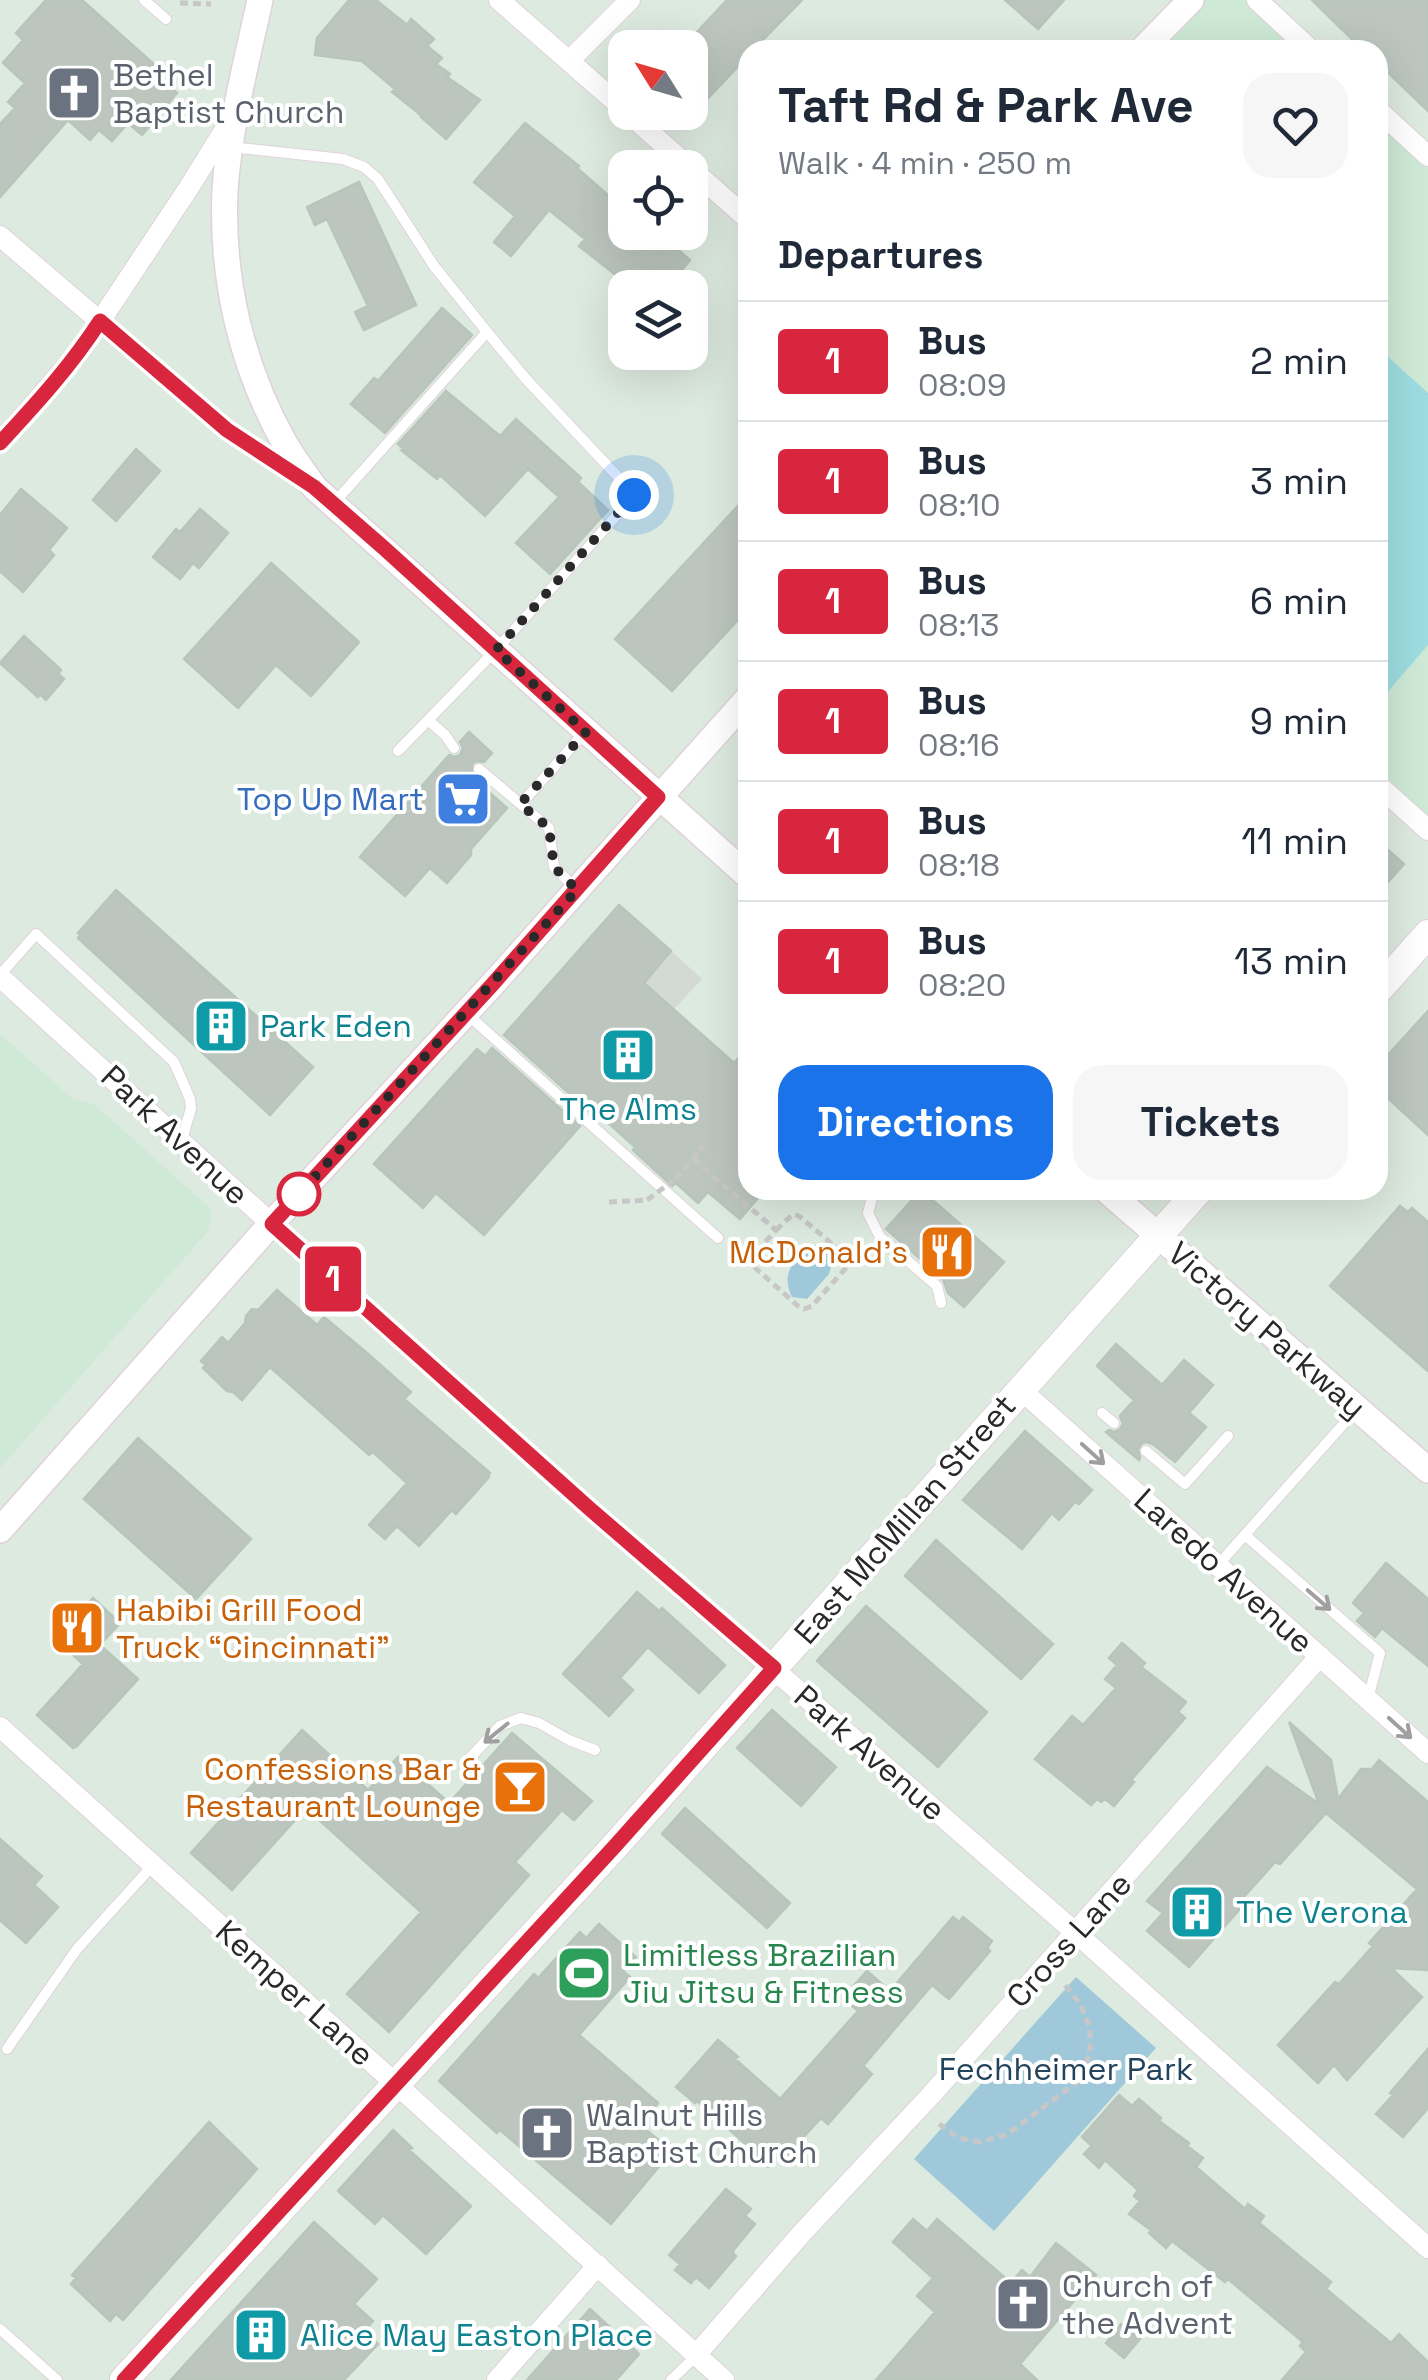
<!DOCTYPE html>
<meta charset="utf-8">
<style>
:root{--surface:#fff;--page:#f6f6f7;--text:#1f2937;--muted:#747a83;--line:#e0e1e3;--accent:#1a73e8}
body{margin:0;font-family:"Space Grotesk",sans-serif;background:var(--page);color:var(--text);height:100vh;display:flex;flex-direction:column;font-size:38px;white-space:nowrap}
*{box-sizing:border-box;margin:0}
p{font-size:32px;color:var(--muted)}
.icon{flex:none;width:55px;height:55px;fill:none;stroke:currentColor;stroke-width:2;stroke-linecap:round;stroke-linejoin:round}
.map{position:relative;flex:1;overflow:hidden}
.drawer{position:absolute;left:738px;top:40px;width:650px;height:1160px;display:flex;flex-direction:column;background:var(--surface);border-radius:30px;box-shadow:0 10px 40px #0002}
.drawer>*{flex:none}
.badge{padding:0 20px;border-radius:8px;font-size:35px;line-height:65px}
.needle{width:65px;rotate:307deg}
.tools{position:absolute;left:608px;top:30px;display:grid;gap:20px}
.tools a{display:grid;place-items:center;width:100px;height:100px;border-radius:20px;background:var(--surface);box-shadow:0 10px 40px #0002;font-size:50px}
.you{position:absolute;width:50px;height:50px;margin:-25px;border:8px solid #fff;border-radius:50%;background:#1a73e8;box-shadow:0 0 0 15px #1a73e833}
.map>.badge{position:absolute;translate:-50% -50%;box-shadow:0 0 0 5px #fff}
h2{padding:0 40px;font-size:38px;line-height:90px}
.round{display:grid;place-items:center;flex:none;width:105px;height:105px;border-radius:30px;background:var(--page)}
.headline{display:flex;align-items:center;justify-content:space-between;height:170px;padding:0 40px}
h1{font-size:48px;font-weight:600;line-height:75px}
.action{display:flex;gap:20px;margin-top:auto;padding:20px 40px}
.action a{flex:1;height:115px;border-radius:30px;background:var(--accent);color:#fff;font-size:40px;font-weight:600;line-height:115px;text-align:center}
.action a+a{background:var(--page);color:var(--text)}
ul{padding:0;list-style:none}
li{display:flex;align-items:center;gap:30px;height:120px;padding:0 40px;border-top:2px solid var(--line)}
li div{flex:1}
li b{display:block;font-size:38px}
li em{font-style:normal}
li .badge{min-width:110px;font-weight:700;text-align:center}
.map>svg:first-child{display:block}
</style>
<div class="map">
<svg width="1428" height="2380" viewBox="0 0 1428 2380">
<rect width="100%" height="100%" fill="#ddeadf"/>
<path fill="#cee9d6" d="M 1191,0 L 1257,0 L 1311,50 L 1142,50 Z
M 1378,110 L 1428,156 L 1428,830 L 1378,785 Z
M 0,1034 L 73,1099 L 95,1105 L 212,1210 L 208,1231 L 0,1468 Z"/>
<path fill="#9fc9da" d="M 815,1245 L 827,1249 L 833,1259 L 829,1274 L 807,1299 L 792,1297 C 780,1273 794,1258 815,1245 Z
M 1076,1977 L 1156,2048 L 994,2231 L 914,2159 Z"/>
<path fill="#9cdce0" d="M 1378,348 L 1428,393 L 1428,645 L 1378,703 Z"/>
<path fill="#d3dad5" d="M 671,951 L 702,979 L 674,1009 L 644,983 Z"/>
<path fill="#bcc5be" stroke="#b7c5ba" stroke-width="2.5" d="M 46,0 L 82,0 L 156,66 L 151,71 L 177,93 L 142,135 L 128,123 L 112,141 L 99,130 L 90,140 L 68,120 L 0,197 L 0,124 L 15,108 L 8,102 L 25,83 L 3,63 L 23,40 L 16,33 Z
M 349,0 L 376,0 L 407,25 L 411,19 L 434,39 L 427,46 L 442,58 L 436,64 L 450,74 L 447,77 L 480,100 L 446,139 L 421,117 L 422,116 L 392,92 L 395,89 L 362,61 L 315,55 L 317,38 Z
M 727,0 L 802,0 L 753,50 L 748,50 L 745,59 L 690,117 L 690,48 L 684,46 Z
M 1005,0 L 1064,0 L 1038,29 Z
M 1312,0 L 1428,0 L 1428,111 L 1378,63 L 1378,50 L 1363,50 Z
M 525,123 L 579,166 L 577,168 L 625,210 L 625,232 L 657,232 L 690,260 L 667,288 L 614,288 L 621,279 L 579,246 L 585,239 L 549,210 L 511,256 L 494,242 L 515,216 L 474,182 Z
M 359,182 L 416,305 L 364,330 L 355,312 L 368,306 L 327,219 L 315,225 L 307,207 Z
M 442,308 L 472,335 L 385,433 L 351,404 L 374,378 L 378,381 Z
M 446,391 L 500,436 L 516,419 L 581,478 L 578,482 L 608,510 L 550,574 L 516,543 L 559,497 L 528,469 L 485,516 L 440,475 L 437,479 L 401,450 L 403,448 L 398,444 Z
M 136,449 L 160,471 L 116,521 L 93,500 Z
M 21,489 L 67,528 L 49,550 L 54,555 L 23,592 L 0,571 L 0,515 Z
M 748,495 L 748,609 L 672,691 L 615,639 Z
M 200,509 L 228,533 L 199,568 L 193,563 L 180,579 L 153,557 L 176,529 L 180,532 Z
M 271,563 L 359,642 L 311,696 L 276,665 L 238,708 L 184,659 Z
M 24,636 L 61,670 L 58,674 L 64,679 L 46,700 L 40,694 L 38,697 L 0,663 Z
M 469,732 L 492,753 L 484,762 L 477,761 L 472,764 L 472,777 L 507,808 L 471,849 L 471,855 L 447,883 L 430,868 L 405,896 L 360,857 L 449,755 L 454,757 L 460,755 L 463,748 L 460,742 Z
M 1378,841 L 1404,864 L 1378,893 Z
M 116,890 L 313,1067 L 270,1115 L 78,938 L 80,935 L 78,933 Z
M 619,905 L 671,951 L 644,983 L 734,1063 L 748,1047 L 748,1190 L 765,1190 L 740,1219 L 708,1192 L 698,1203 L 676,1183 L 672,1186 L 633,1150 L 635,1147 L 594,1110 L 591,1113 L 504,1035 Z
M 1428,1011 L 1428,1135 L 1378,1089 L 1378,1066 Z
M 492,1048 L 580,1126 L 484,1235 L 436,1193 L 423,1208 L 374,1164 L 477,1049 L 485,1056 Z
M 921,1190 L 1004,1262 L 964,1307 L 948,1293 L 943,1279 L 886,1229 Z
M 1400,1206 L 1408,1212 L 1412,1208 L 1428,1222 L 1428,1371 L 1330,1286 Z
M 277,1290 L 317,1325 L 324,1317 L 367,1353 L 411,1392 L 404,1399 L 490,1473 L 488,1476 L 489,1477 L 456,1514 L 452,1510 L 419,1546 L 397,1526 L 385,1539 L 369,1525 L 407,1483 L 373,1452 L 369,1455 L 270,1367 L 242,1400 L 233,1392 L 227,1391 L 203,1368 L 206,1365 L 201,1361 L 222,1337 L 228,1343 L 245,1323 L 246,1316 L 252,1309 L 258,1310 Z
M 1116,1344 L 1162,1385 L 1184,1360 L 1213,1385 L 1189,1413 L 1206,1427 L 1175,1462 L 1153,1444 L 1147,1442 L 1142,1443 L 1138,1449 L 1140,1458 L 1139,1460 L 1106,1432 L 1109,1430 L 1114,1432 L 1120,1429 L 1123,1424 L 1120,1416 L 1134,1400 L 1097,1366 Z
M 1025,1431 L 1092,1490 L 1079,1504 L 1075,1502 L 1059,1520 L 1052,1513 L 1022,1549 L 963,1500 Z
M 138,1438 L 251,1539 L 196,1599 L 84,1499 Z
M 936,1540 L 1053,1644 L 1021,1679 L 905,1576 Z
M 1386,1563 L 1428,1599 L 1428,1666 L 1382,1628 L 1375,1637 L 1357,1621 L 1364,1613 L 1353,1603 Z
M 637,1592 L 659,1611 L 662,1608 L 725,1665 L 699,1693 L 648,1647 L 620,1678 L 633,1690 L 609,1716 L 563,1674 Z
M 93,1598 L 120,1623 L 100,1645 L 138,1679 L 77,1746 L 73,1748 L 37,1715 L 83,1664 L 56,1639 Z
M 866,1606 L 987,1712 L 938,1767 L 817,1661 Z
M 1122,1643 L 1145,1663 L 1141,1667 L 1186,1702 L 1178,1712 L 1185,1718 L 1131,1780 L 1134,1782 L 1114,1806 L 1105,1799 L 1101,1802 L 1097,1799 L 1091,1805 L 1035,1759 L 1072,1716 L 1083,1725 L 1116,1688 L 1105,1679 L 1117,1665 L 1109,1658 Z
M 772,1710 L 836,1767 L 801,1806 L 737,1748 Z
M 1289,1722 L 1331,1760 L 1338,1799 L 1361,1769 L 1372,1769 L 1379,1760 L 1428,1802 L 1428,1970 L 1391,1968 L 1422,1997 L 1347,2080 L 1334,2065 L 1318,2083 L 1278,2045 L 1335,1982 L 1339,1984 L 1373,1946 L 1369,1943 L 1417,1889 L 1326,1813 L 1280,1864 L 1275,1862 L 1243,1898 L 1246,1902 L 1189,1967 L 1147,1931 L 1163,1913 L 1147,1901 L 1267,1767 L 1319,1804 Z
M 302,1730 L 368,1790 L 398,1757 L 449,1803 L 512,1733 L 592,1801 L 574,1820 L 562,1810 L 515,1862 L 529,1875 L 389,2032 L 347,1994 L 421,1912 L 306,1808 L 232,1890 L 191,1853 Z
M 685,1808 L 790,1903 L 767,1928 L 662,1834 Z
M 0,1839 L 42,1876 L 34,1885 L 58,1907 L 26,1943 L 0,1920 Z
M 953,1917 L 959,1922 L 963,1917 L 992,1941 L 987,1948 L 990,1951 L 949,1999 L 932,1985 L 863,2066 L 872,2074 L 828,2124 L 821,2118 L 788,2154 L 783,2150 L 768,2167 L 747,2149 L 749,2147 L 697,2101 L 695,2103 L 676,2087 L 718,2040 L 738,2057 L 735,2059 L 780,2099 L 858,2011 L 843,1998 L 867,1971 L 890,1991 Z
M 599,1924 L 636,1957 L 623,1971 L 630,1977 L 579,2035 L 658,2103 L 640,2125 L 672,2151 L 611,2224 L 500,2130 L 497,2133 L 439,2081 L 534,1974 L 538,1978 L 580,1932 L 586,1938 Z
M 1428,2049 L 1428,2108 L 1403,2137 L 1376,2114 L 1393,2095 L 1390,2093 Z
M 1119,2095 L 1132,2106 L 1139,2099 L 1161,2118 L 1159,2121 L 1189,2143 L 1187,2146 L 1203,2158 L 1196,2167 L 1245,2209 L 1248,2204 L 1264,2216 L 1259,2223 L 1331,2282 L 1326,2289 L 1391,2343 L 1399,2334 L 1428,2362 L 1428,2380 L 1282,2380 L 1306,2352 L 1300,2346 L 1303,2342 L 1228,2279 L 1225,2282 L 1172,2241 L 1166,2248 L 1149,2233 L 1151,2230 L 1129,2214 L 1140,2201 L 1134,2196 L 1138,2190 L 1105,2160 L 1099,2168 L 1084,2154 L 1092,2146 L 1082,2137 Z
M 209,2122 L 257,2169 L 123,2320 L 116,2314 L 110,2321 L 71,2284 L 76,2278 L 72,2275 Z
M 393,2130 L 412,2148 L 409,2150 L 471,2206 L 426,2254 L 383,2215 L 375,2224 L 338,2191 Z
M 726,2189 L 751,2209 L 745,2216 L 755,2224 L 732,2252 L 736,2256 L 709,2288 L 696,2277 L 691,2283 L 675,2270 L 680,2264 L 669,2255 Z
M 913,2219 L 927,2231 L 937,2219 L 1011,2283 L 1022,2270 L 1030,2277 L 1056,2243 L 1096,2275 L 1020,2364 L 1037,2380 L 876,2380 L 935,2312 L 917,2296 L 933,2278 L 893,2242 Z
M 314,2222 L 377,2279 L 354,2304 L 373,2321 L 364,2331 L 378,2344 L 344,2380 L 171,2380 Z
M 590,2309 L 639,2354 L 616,2380 L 527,2380 Z
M 1121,2324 L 1140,2339 L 1124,2358 L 1106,2343 Z"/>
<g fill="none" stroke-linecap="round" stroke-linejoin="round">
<g stroke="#e0d2da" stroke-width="12">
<path id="service" d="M 144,0 L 166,19
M 231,147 L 343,159 L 364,167 L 378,179 L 434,266 L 487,332 L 334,503
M 428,720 L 445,735 L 454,748
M 398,751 L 496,650 L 635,495 L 526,379 L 487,332
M 479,769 L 549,828 L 554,867 L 577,890
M 521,804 L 585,732
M 0,975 L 36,934 L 174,1062 L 190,1099 L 191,1108 L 182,1140
M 467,1014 L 718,1238
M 874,1190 L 868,1213 L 880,1237 L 937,1286 L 941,1303
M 1102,1413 L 1114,1423
M 1146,1451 L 1185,1484 L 1228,1436
M 1245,1535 L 1380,1653 L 1368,1699
M 1218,1565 L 1356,1410
M 467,1761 L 500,1726 L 521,1718 L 539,1723 L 569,1740 L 595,1750
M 7,2049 L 77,1949 L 153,1865
M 0,2329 L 57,2380
M 671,2380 L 696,2356"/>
</g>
<g stroke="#e0d2da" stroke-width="22">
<path id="minor" d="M 499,0 L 625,110
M 1257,0 L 1311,50
M 569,61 L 630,0
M 1378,110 L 1428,156
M 627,112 L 690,168
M 690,168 L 748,219
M 0,236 L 227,430 L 310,485
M 0,443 L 81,350 L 188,189 L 232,118
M 1378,785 L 1428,830
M 0,977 L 296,1246 L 590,1509 L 1076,1933 L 1428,2248
M 1020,1389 L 1428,1753
M 0,1727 L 724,2380
M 696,2355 L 801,2234 L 932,2094 L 1320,1656
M 497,2380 L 598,2265"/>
</g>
<g stroke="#e0d2da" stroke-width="28">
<path id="tertiary" d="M 260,0 C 247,60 229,129 225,190 C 221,278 241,365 284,442 C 293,458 304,472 314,487 L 748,876
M 1142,50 L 1191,0
M 1106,1190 L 1428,1470
M 0,1530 L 271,1224 L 491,986 L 748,698"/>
</g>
<g stroke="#e0d2da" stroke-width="30">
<path id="secondary" d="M 1378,990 L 1428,934
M 124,2380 L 615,1846 L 1199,1190"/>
</g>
<path stroke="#c7c7c7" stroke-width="5" stroke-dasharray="8 5" stroke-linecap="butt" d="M 180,3 L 211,4
M 745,998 L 748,998
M 693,1159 L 776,1230 L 753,1256 L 752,1265 L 798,1306 L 804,1309 L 812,1306 L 845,1269 L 848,1262 L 845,1255 L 799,1216 L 793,1214 L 776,1230
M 675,1179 L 702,1149 L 699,1146
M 609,1202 L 647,1200
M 939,2124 L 959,2138 L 979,2142 L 1006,2135 L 1077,2082 L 1090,2054 L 1090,2028 L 1081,2005 L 1065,1985"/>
<use href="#service" stroke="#fff" stroke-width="10"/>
<use href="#minor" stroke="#fff" stroke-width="20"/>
<use href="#tertiary" stroke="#fff" stroke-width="25"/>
<use href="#secondary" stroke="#fff" stroke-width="28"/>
<path stroke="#c7c7c7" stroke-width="5" stroke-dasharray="8 5" stroke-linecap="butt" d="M 647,1200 L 673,1181"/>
</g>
<defs><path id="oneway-shaft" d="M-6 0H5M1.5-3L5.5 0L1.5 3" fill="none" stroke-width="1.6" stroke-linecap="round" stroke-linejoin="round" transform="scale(2.5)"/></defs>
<g stroke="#9f9f9f">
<use href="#oneway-shaft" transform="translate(1093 1454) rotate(42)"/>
<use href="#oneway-shaft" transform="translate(1319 1600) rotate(41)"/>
<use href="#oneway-shaft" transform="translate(1400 1728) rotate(42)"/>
<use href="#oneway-shaft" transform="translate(496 1733) rotate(141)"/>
</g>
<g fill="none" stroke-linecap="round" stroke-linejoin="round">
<g stroke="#fff" stroke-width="22">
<path id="line" d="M 0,443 C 36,404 71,366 100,321 L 227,430 L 314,487 L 385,549 L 658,797 L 491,986 L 272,1224 L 590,1509 L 774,1668 L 615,1846 L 124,2380"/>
</g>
<use href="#line" stroke="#d7263d" stroke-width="15"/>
<path stroke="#292929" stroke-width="10" stroke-dasharray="0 18" d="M 299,1194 L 289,1205 L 577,890 L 554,867 L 549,828 L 520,804 L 586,732 L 496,650 L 634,495"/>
</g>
<defs>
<g id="church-square" transform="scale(2.875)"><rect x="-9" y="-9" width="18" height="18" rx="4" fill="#6b7280" stroke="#fff"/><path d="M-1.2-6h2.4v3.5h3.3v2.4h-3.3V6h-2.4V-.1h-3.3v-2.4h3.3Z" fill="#fff"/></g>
<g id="supermarket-square" transform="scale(2.875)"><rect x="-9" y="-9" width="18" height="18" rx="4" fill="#3f7fe0" stroke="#fff"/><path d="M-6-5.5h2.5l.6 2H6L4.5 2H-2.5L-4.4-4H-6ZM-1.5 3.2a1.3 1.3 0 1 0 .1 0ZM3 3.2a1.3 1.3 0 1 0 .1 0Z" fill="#fff"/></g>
<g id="building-square" transform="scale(2.875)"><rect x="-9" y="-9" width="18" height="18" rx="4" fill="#0f9aa8" stroke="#fff"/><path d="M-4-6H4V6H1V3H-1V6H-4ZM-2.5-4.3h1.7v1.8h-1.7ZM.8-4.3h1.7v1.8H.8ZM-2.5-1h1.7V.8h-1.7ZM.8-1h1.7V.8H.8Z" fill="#fff"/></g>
<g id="restaurant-square" transform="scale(2.875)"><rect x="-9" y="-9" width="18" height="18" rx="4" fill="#e8710a" stroke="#fff"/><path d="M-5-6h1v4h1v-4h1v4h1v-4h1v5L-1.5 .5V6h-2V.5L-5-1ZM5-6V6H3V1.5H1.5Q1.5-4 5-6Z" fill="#fff"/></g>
<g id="bar-square" transform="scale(2.875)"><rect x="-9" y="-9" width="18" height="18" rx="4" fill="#e8710a" stroke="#fff"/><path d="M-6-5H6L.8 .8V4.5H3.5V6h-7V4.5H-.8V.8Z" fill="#fff"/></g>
<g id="stadium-square" transform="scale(2.875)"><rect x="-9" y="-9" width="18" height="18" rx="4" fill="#2e9e5b" stroke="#fff"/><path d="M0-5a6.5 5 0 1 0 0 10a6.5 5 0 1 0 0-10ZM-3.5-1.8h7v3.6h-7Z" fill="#fff"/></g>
</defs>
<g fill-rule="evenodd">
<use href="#church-square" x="74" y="93"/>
<use href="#supermarket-square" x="463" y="799"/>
<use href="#building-square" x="221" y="1026"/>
<use href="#building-square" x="628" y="1055"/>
<use href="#restaurant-square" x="947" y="1252"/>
<use href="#restaurant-square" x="77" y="1628"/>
<use href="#bar-square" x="520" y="1787"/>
<use href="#building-square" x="1197" y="1912"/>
<use href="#stadium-square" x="584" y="1973"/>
<use href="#church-square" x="547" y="2133"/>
<use href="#church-square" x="1023" y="2304"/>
<use href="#building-square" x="261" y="2335"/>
</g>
<circle fill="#fff" stroke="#d7263d" stroke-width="5" cx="299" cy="1194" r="20"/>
<g text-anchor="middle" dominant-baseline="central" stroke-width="8" stroke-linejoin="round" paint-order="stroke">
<g font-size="32" fill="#5b616d" stroke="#fff" text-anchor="start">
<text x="113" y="75">Bethel<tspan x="113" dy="37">Baptist Church</tspan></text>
<text x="586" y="2115">Walnut Hills<tspan x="586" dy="37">Baptist Church</tspan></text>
<text x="1062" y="2286">Church of<tspan x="1062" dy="37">the Advent</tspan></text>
</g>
<g font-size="32" fill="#366cbe" stroke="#fff" text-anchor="end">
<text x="424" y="799">Top Up Mart</text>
</g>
<g font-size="32" fill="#0d838f" stroke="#fff" text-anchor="start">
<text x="260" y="1026">Park Eden</text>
<text x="628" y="1109" text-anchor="middle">The Alms</text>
<text x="1236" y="1912">The Verona</text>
<text x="300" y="2335">Alice May Easton Place</text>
</g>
<g font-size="32" fill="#292929" stroke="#fff">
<text transform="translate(175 1135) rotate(43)">Park Avenue</text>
<text transform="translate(1267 1330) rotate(41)">Victory Parkway</text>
<text transform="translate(905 1519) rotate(-49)">East McMillan Street</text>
<text transform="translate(1224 1571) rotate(42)">Laredo Avenue</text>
<text transform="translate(870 1753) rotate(41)">Park Avenue</text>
<text transform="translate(1069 1940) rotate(-48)">Cross Lane</text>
<text transform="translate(295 1993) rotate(42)">Kemper Lane</text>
</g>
<g font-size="32" fill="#c56008" stroke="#fff" text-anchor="end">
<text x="908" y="1252">McDonald's</text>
<text x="116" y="1610" text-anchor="start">Habibi Grill Food<tspan x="116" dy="37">Truck “Cincinnati”</tspan></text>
<text x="481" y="1769">Confessions Bar &amp;<tspan x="481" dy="37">Restaurant Lounge</tspan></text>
</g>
<g font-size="32" fill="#27864d" stroke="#fff" text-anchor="start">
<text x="623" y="1955">Limitless Brazilian<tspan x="623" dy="37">Jiu Jitsu &amp; Fitness</tspan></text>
</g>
<g font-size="32" fill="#22445d" stroke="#fff">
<text x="1066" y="2069">Fechheimer Park</text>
</g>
</g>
</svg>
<div class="tools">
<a><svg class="needle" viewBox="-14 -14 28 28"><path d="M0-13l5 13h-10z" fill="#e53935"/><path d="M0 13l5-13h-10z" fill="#747a83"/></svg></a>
<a><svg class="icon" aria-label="locate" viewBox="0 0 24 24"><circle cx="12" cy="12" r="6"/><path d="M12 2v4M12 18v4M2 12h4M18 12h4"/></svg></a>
<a><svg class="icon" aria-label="layers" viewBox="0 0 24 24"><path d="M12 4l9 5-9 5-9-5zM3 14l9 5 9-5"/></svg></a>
</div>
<div class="you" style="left:634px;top:495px"></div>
<b class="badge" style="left:333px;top:1279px;background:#d7263d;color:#fff">1</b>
<section class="drawer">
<div class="headline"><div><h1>Taft Rd &amp; Park Ave</h1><p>Walk · 4 min · 250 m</p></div><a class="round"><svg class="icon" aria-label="heart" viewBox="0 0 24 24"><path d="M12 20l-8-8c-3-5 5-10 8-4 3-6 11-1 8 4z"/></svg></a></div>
<h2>Departures</h2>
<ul>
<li><span class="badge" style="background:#d7263d;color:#fff">1</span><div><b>Bus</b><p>08:09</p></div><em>2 min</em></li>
<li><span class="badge" style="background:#d7263d;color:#fff">1</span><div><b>Bus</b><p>08:10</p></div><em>3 min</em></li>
<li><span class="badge" style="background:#d7263d;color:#fff">1</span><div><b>Bus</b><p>08:13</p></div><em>6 min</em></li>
<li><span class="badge" style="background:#d7263d;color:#fff">1</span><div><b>Bus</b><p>08:16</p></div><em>9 min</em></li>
<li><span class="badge" style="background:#d7263d;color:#fff">1</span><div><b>Bus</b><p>08:18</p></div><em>11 min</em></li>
<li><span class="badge" style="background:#d7263d;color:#fff">1</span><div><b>Bus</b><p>08:20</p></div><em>13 min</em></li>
</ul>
<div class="action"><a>Directions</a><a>Tickets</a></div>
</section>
</div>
